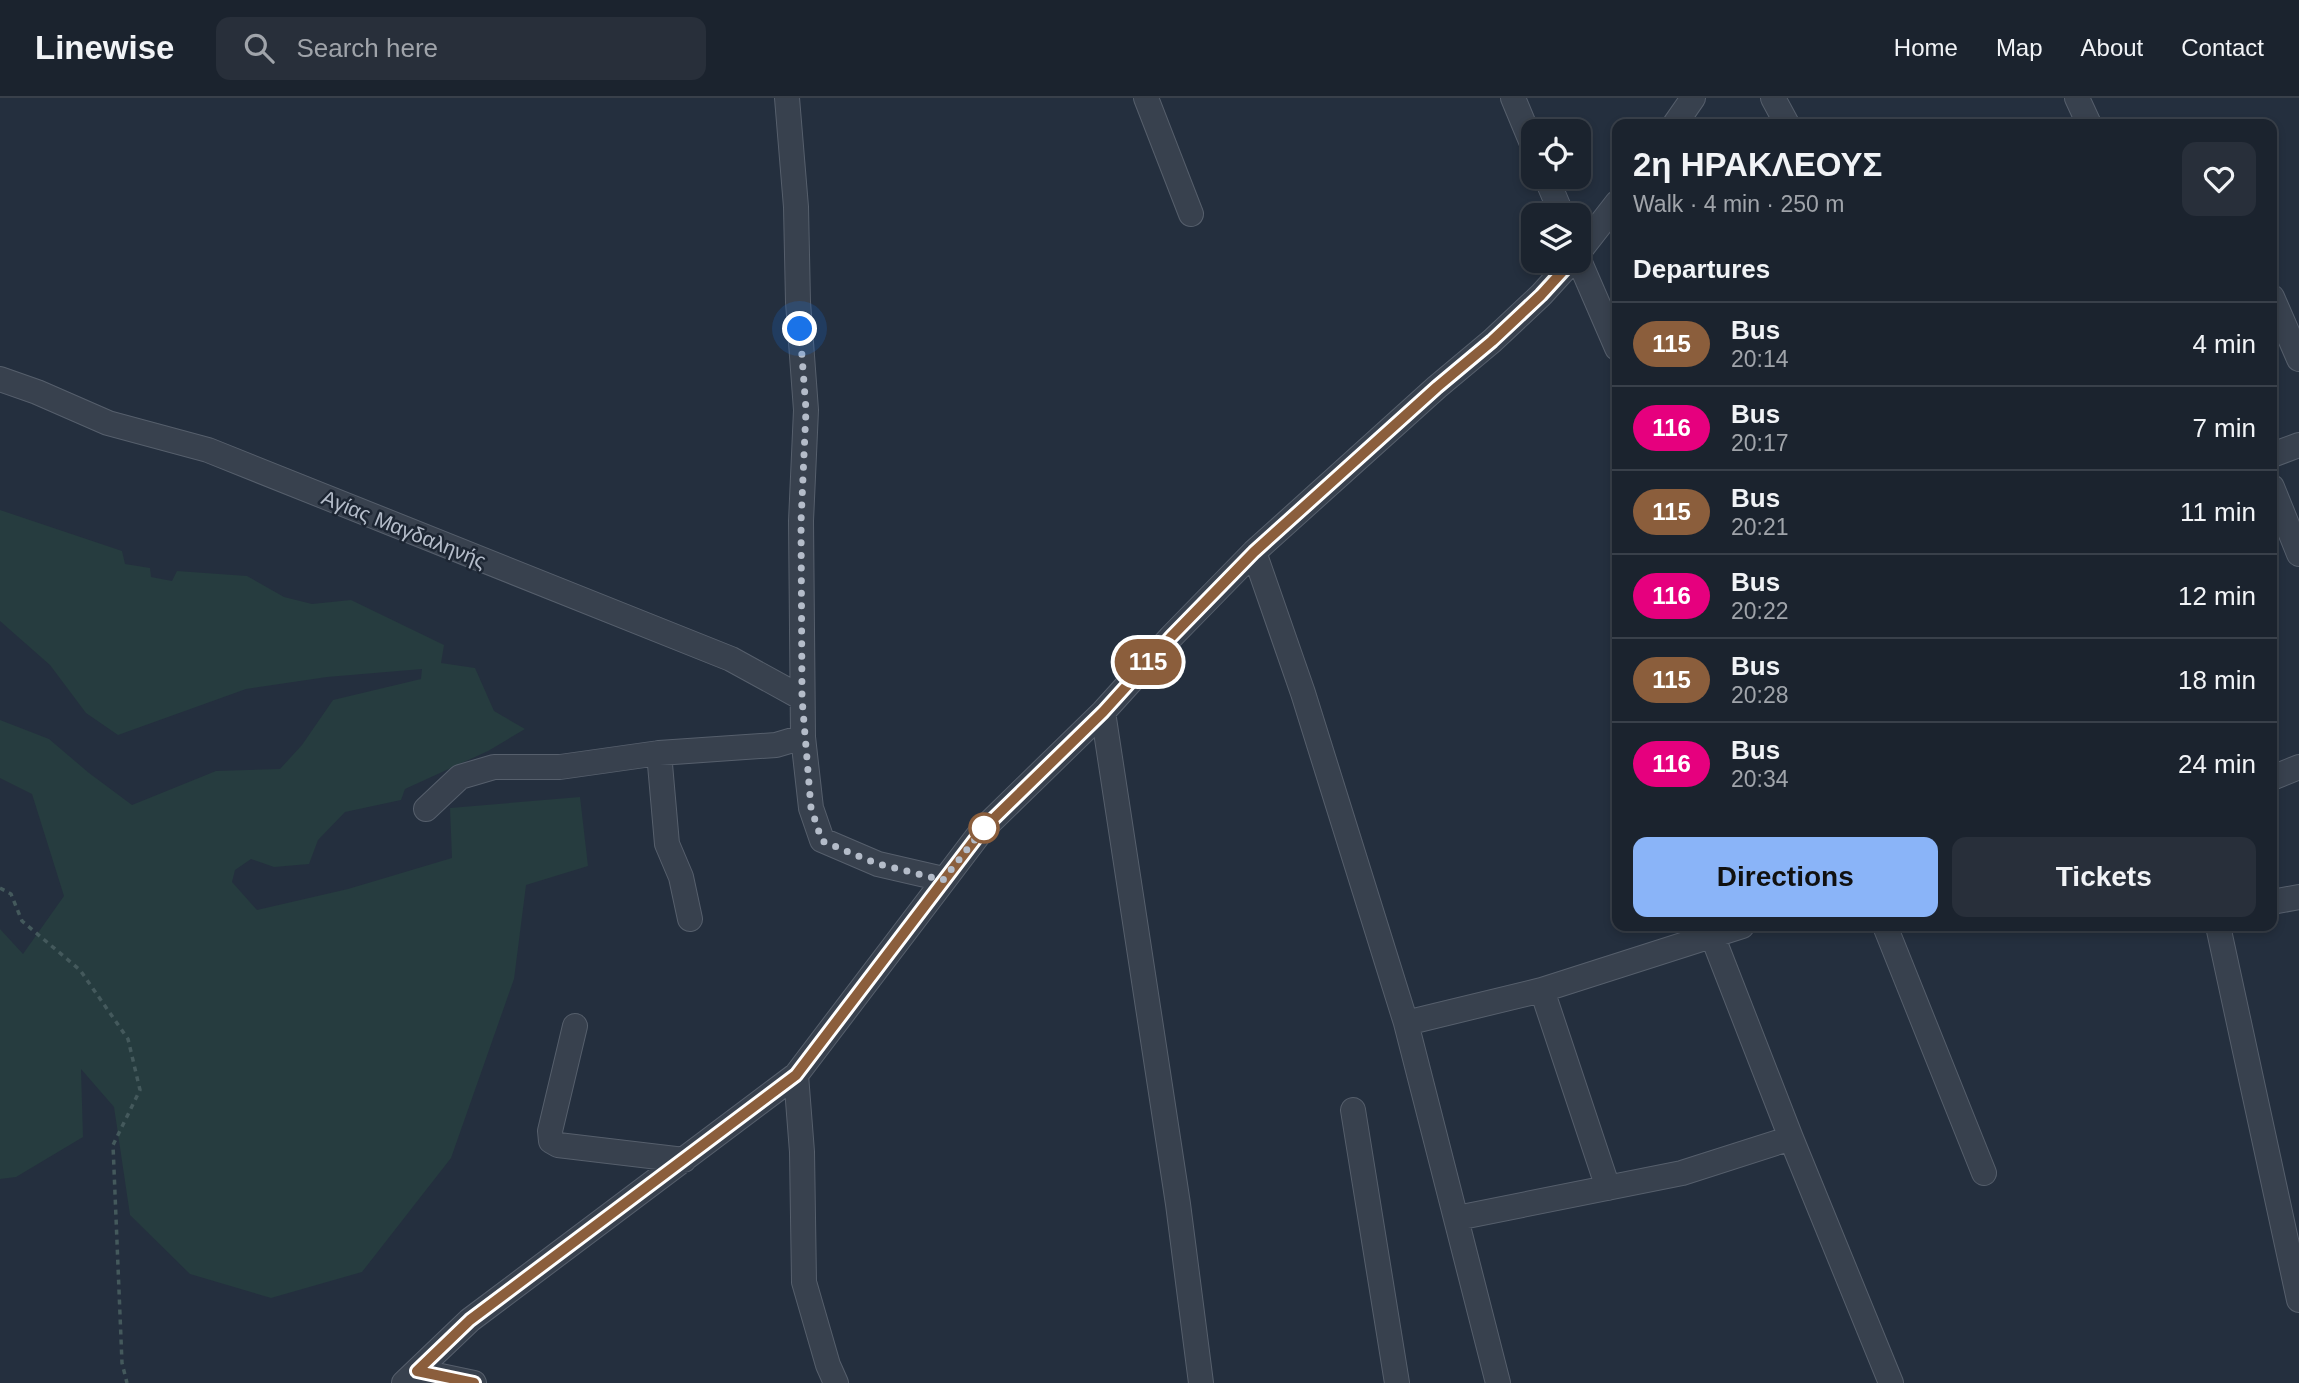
<!DOCTYPE html>
<meta charset="utf-8">
<style>
:root{--surface:#1b232e;--page:#282f3a;--text:#f1f3f6;--muted:#a0a4aa;--line:#39404a;--accent:#8ab4f8}
body{margin:0;font-family:Helvetica,sans-serif;background:var(--page);color:var(--text);height:100vh;display:flex;flex-direction:column;font-size:26px;white-space:nowrap}
*{box-sizing:border-box;margin:0}
p{font-size:23px;color:var(--muted)}
.icon{flex:none;width:38px;height:38px;fill:none;stroke:currentColor;stroke-width:2;stroke-linecap:round;stroke-linejoin:round}
.map{position:relative;flex:1;overflow:hidden}
.panel{position:absolute;left:1612px;top:21px;width:665px;height:812px;display:flex;flex-direction:column;background:var(--surface);border-radius:14px;box-shadow:0 4px 10px #0003,0 0 0 2px var(--line)}
.panel>*{flex:none}
.badge{padding:0 14px;border-radius:23px;font-size:24px;line-height:46px}
.fabs{position:absolute;left:1521px;top:21px;display:grid;gap:14px}
.fabs a{display:grid;place-items:center;width:70px;height:70px;border-radius:14px;background:var(--surface);box-shadow:0 4px 10px #0003,0 0 0 2px var(--line);font-size:35px}
.you{position:absolute;width:35px;height:35px;margin:-18px;border:5px solid #fff;border-radius:50%;background:#1a73e8;box-shadow:0 0 0 10px #1a73e833}
.map>.badge{position:absolute;translate:-50% -50%;box-shadow:0 0 0 4px #fff}
h2{padding:0 21px;font-size:26px;line-height:63px}
.round{display:grid;place-items:center;flex:none;width:74px;height:74px;border-radius:14px;background:var(--page)}
.head{display:flex;align-items:center;justify-content:space-between;height:119px;padding:0 21px}
h1{font-size:33px;font-weight:700;line-height:52px}
.primary-button{display:flex;gap:14px;margin-top:auto;padding:14px 21px}
.primary-button a{flex:1;height:80px;border-radius:14px;background:var(--accent);color:#111;font-size:28px;font-weight:700;line-height:80px;text-align:center}
.primary-button a+a{background:var(--page);color:var(--text)}
ul{padding:0;list-style:none}
li{display:flex;align-items:center;gap:21px;height:84px;padding:0 21px;border-top:2px solid var(--line)}
li div{flex:1}
li b{display:block;font-size:26px}
li em{font-style:normal}
li .badge{min-width:77px;font-weight:700;text-align:center}
header{display:flex;align-items:center;gap:42px;box-sizing:border-box;height:98px;padding:0 35px;background:var(--surface);border-bottom:2px solid var(--line)}
header strong{font-size:33px}
nav{display:flex;gap:38px;margin-inline-start:auto;font-size:24px}
.search{width:490px;height:63px;background:var(--page);display:flex;align-items:center;gap:18px;box-sizing:border-box;padding:0 24px;border-radius:14px;color:var(--muted);font-size:26px}
.map>svg:first-child{display:block}
</style>
<header>
<strong>Linewise</strong>
<div class="search"><svg class="icon" aria-label="search" viewBox="0 0 24 24"><circle cx="10" cy="10" r="6"/><path d="M15 15l6 6"/></svg>Search here</div>
<nav><a>Home</a><a>Map</a><a>About</a><a>Contact</a></nav>
</header>
<div class="map">
<svg width="2299" height="1285" viewBox="0 0 2299 1285">
<rect width="100%" height="100%" fill="#242f3e"/>
<path fill="#263c3f" d="M 0,412 L 122,453 L 125,466 L 150,470 L 151,479 L 172,483 L 177,473 L 247,478 L 284,499 L 312,506 L 351,502 L 444,547 L 441,565 L 475,570 L 494,613 L 525,631 L 488,653 L 405,691 L 401,702 L 345,714 L 318,742 L 309,766 L 274,769 L 251,761 L 235,772 L 232,784 L 257,812 L 348,791 L 452,760 L 450,710 L 580,699 L 588,768 L 526,787 L 514,881 L 451,1060 L 362,1174 L 271,1200 L 190,1176 L 130,1117 L 114,1009 L 81,971 L 83,1039 L 16,1079 L 0,1081 L 0,831 L 23,856 L 64,798 L 32,696 L 0,680 L 0,622 L 49,641 L 89,675 L 132,707 L 216,673 L 280,671 L 302,647 L 333,602 L 421,581 L 422,571 L 327,579 L 246,591 L 118,637 L 86,615 L 50,567 L 0,523 Z"/>
<g fill="none" stroke-linecap="round" stroke-linejoin="round">
<g stroke="#565f6c" stroke-width="26">
<path id="minor" d="M 787,0 L 796,109 L 798,204 L 806,312 L 801,423 L 803,639 L 811,710 L 822,742 L 878,766 L 943,781
M 1146,0 L 1191,116
M 1513,0 L 1533,48
M 1773,0 L 1787,26
M 2077,0 L 2089,26
M 1675,26 L 1693,0
M 1546,79 L 1562,117
M 1578,155 L 1617,105
M 1578,160 L 1617,250
M 2272,199 L 2299,261
M 0,281 L 37,294 L 108,325 L 208,352 L 731,561 L 802,600
M 2272,357 L 2299,347
M 2272,389 L 2299,456
M 1254,454 L 1303,595 L 1406,925 L 1498,1285
M 1103,614 L 1178,1106 L 1201,1285
M 659,655 L 667,746 L 681,779 L 690,821
M 2272,680 L 2299,669
M 426,711 L 460,679 L 494,669 L 560,669 L 659,655 L 776,647 L 803,639
M 2272,804 L 2299,799
M 1885,828 L 1984,1075
M 2218,828 L 2299,1202
M 1712,837 L 1791,1040 L 1891,1285
M 1542,892 L 1608,1090
M 1406,925 L 1542,892 L 1742,828
M 575,928 L 550,1033 L 551,1043 L 558,1047 L 684,1062
M 796,977 L 802,1054 L 804,1184 L 828,1267 L 836,1285
M 1353,1012 L 1397,1285
M 1457,1120 L 1682,1075 L 1791,1040
M 417,1273 L 474,1285
M 404,1285 L 470,1222 L 796,977 L 983,731 L 1103,614 L 1171,539 L 1254,454 L 1437,289 L 1492,243 L 1541,197 L 1572,163"/>
</g>
<path stroke="#44595c" stroke-width="3.5" stroke-dasharray="5 5" stroke-linecap="butt" d="M 0,790 L 11,796 L 22,823 L 80,872 L 128,941 L 140,992 L 113,1047 L 122,1265 L 127,1285"/>
<use href="#minor" stroke="#38414e" stroke-width="24"/>
</g>
<g fill="none" stroke-linecap="round" stroke-linejoin="round">
<g stroke="#fff" stroke-width="16">
<path id="line" d="M 474,1285 L 417,1273 L 470,1222 L 796,977 L 983,731 L 1103,614 L 1171,539 L 1254,454 L 1437,289 L 1492,243 L 1541,197 L 1572,163"/>
</g>
<use href="#line" stroke="#8b5e3c" stroke-width="10"/>
<path stroke="#b4bcc9" stroke-width="7" stroke-dasharray="0 12.6" d="M 800,231 L 806,312 L 801,424 L 802,600 L 811,710 L 822,743 L 878,766 L 943,782 L 984,730"/>
</g>
<circle fill="#fff" stroke="#8b5e3c" stroke-width="3.5" cx="984" cy="730" r="14"/>
<g text-anchor="middle" dominant-baseline="central" stroke-width="5" stroke-linejoin="round" paint-order="stroke">
<g font-size="21" fill="#b4bcc9" stroke="#1d2633">
<text transform="translate(404 431) rotate(22)">Αγίας Μαγδαληνής</text>
</g>
</g>
</svg>
<div class="fabs">
<a><svg class="icon" aria-label="locate" viewBox="0 0 24 24"><circle cx="12" cy="12" r="6"/><path d="M12 2v4M12 18v4M2 12h4M18 12h4"/></svg></a>
<a><svg class="icon" aria-label="layers" viewBox="0 0 24 24"><path d="M12 4l9 5-9 5-9-5zM3 14l9 5 9-5"/></svg></a>
</div>
<div class="you" style="left:800px;top:231px"></div>
<b class="badge" style="left:1148px;top:564px;background:#8b5e3c;color:#fff">115</b>
<section class="panel">
<div class="head"><div><h1>2η ΗΡΑΚΛΕΟΥΣ</h1><p>Walk · 4 min · 250 m</p></div><a class="round"><svg class="icon" aria-label="heart" viewBox="0 0 24 24"><path d="M12 20l-8-8c-3-5 5-10 8-4 3-6 11-1 8 4z"/></svg></a></div>
<h2>Departures</h2>
<ul>
<li><span class="badge" style="background:#8b5e3c;color:#fff">115</span><div><b>Bus</b><p>20:14</p></div><em>4 min</em></li>
<li><span class="badge" style="background:#e6007e;color:#fff">116</span><div><b>Bus</b><p>20:17</p></div><em>7 min</em></li>
<li><span class="badge" style="background:#8b5e3c;color:#fff">115</span><div><b>Bus</b><p>20:21</p></div><em>11 min</em></li>
<li><span class="badge" style="background:#e6007e;color:#fff">116</span><div><b>Bus</b><p>20:22</p></div><em>12 min</em></li>
<li><span class="badge" style="background:#8b5e3c;color:#fff">115</span><div><b>Bus</b><p>20:28</p></div><em>18 min</em></li>
<li><span class="badge" style="background:#e6007e;color:#fff">116</span><div><b>Bus</b><p>20:34</p></div><em>24 min</em></li>
</ul>
<div class="primary-button"><a>Directions</a><a>Tickets</a></div>
</section>
</div>
